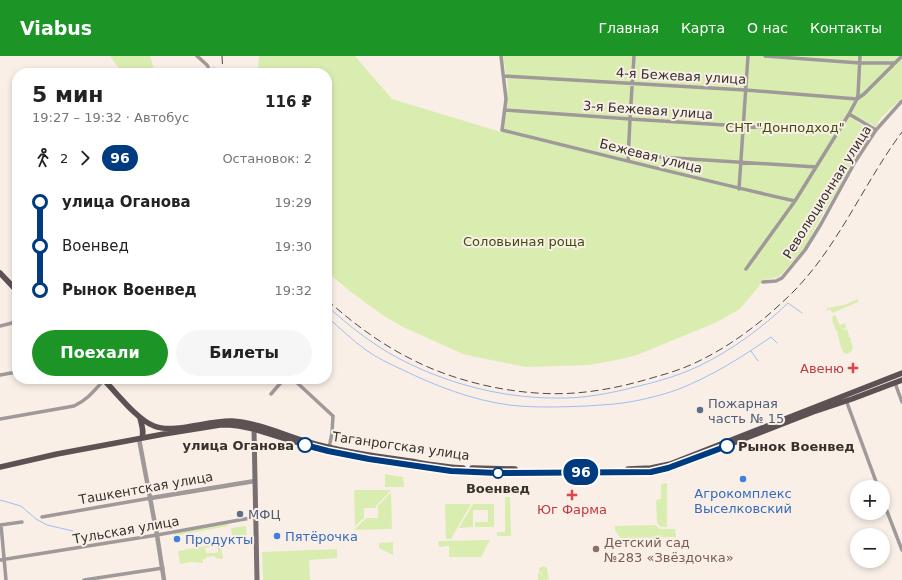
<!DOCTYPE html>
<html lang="ru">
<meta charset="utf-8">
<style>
:root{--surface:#fff;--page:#f6f6f6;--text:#222;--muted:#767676;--accent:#1c9526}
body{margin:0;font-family:"DejaVu Sans",sans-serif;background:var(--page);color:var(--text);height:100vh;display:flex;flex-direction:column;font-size:15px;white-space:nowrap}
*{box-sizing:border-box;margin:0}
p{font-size:13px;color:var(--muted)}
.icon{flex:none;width:22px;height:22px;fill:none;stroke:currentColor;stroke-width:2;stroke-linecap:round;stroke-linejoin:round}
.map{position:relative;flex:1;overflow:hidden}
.side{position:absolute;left:12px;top:12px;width:320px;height:316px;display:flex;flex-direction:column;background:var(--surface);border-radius:16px;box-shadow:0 2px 6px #0003}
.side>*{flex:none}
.badge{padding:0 8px;border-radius:13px;font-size:14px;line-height:26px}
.buttons{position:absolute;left:850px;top:424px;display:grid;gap:8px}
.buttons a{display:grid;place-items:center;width:40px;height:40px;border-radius:50%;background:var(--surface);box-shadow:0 2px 6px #0003;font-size:20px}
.map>.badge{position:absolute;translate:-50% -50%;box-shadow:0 0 0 2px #fff}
.legs{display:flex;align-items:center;gap:6px;height:44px;padding:0 20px;font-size:13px}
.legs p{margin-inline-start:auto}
.overview{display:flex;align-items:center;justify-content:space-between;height:68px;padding:0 20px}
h1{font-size:22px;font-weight:700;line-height:30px}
.cta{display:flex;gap:8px;margin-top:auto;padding:8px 20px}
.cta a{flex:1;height:46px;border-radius:24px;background:var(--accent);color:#fff;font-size:16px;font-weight:700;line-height:46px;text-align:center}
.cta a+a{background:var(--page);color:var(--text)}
ul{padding:0 20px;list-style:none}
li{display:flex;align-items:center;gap:14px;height:44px;font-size:15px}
li i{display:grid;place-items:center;width:6px;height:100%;margin:0 5px;background:currentColor}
li i::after{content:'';width:10px;height:10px;margin:-5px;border:3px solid;border-radius:50%;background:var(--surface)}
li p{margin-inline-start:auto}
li:first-child i{background:linear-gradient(#0000 50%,currentColor 0)}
li:last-child i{background:linear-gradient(currentColor 50%,#0000 0)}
header{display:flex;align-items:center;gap:24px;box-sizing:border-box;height:56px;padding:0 20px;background:var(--accent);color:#fff}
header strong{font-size:19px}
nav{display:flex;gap:22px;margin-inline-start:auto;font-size:14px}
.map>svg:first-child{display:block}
</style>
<header>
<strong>Viabus</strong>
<nav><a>Главная</a><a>Карта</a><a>О нас</a><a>Контакты</a></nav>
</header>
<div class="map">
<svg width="902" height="524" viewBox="0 0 902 524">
<rect width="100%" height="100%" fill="#faefe6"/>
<path fill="#daedb1" d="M 110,0 L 150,0 L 155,17 L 122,17 Z
M 259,0 L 355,0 L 392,43 L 501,76 L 508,30 L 503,0 L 902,0 L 902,42 L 880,63 L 876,71 L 858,61 L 856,65 L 872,75 L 819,165 L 804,193 L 779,221 L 764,224 L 740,253 L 715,267 L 637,299 L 622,303 L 589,309 L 526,311 L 476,301 L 463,298 L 403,271 L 384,260 L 351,236 L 327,216 L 327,17 L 260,17 L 258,9 Z
M 858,243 L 858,246 L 832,257 L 830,253 L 826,255 L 827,252 L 844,249 Z
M 835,259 L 840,269 L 845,267 L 846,272 L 843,273 L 843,274 L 847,273 L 849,280 L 848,281 L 850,281 L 853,292 L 851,296 L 846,298 L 843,296 L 841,291 L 843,290 L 841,291 L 837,276 L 839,275 L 836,275 L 832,264 L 833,260 Z
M 385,418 L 403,421 L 404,431 L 385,431 Z
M 667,427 L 667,471 L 661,471 L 657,467 L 656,444 L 661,443 L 661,428 Z
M 354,434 L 391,434 L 376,450 L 376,452 L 364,452 L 364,462 L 355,470 Z
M 391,436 L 392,473 L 354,474 L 366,462 L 378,462 L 378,450 Z
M 505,441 L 510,441 L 511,480 L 497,480 L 497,476 L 505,476 Z
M 471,448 L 451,483 L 446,483 L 445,448 Z
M 473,448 L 494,448 L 494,471 L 475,471 L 475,466 L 488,466 L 488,454 L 473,454 L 473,471 L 459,472 Z
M 228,467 L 228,470 L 175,480 L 174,477 Z
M 655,469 L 660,473 L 675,473 L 676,481 L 620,482 L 615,474 L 615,470 Z
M 246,470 L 247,480 L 232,480 L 231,472 Z
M 490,484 L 481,501 L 449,501 L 449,490 L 439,491 L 438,485 Z
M 393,486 L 393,499 L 379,492 L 379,487 Z
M 224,487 L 224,489 L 221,490 L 223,503 L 215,502 L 215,500 L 207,501 L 206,503 L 203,503 L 203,507 L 191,506 L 180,508 L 178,495 L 210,489 L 210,491 L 205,492 L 206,497 L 215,497 L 218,496 L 217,490 L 212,490 L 211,489 Z
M 337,493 L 337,502 L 309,504 L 310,524 L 263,524 L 262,496 Z
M 544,510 L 547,512 L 549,524 L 546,522 L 547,524 L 538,524 L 538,516 L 544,521 L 539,515 L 539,512 Z"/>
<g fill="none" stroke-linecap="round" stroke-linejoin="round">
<path stroke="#9dbff4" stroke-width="1" d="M 214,11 L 215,17
M 221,16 L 221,17
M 327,250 C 349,270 372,288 398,302 C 445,327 501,342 555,342 C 583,343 612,337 639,330 C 660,325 680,319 699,310 C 732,294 762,272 788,247 L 802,257
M 327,261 C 340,272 352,284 366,294 C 377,302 390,308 403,314 C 436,330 472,344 509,349 C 535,352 561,351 587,350 C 596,349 605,349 614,348 C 635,346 660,340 679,333 C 712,320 742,301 771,281 L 777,287
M 751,295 L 758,305
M 0,444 L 21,450 L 36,463 L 47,469 L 73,475"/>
<path stroke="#9f999a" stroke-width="3.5" d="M 197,0 L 207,9 L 211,17
M 501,0 L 506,43 L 502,74 C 600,98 697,123 795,145
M 765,0 L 860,7 L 895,7
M 504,20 L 745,34 L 857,43 L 858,39 L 860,0
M 505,54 L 630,63 L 837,76
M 849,58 L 876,74
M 628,99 L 816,111
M 628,105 L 630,63 L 634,0
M 739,133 L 748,0
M 746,213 L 795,145 L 849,58 L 857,43 L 864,38 L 902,0
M 763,226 L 776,225 L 782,222 L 805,194 L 821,168 L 855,106 L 876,74 L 902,45
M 0,270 L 12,267 L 17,262
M 0,319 L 17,316
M 293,323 L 333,360 L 332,377 L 329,392
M 895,327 L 902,346
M 271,338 L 284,323
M 846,344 L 878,431
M 0,363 L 74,350 C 87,344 94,335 104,324
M 883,445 L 902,494
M 42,461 L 151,442
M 0,469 L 22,466
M 1,469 L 6,524
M 0,504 L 157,479 L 256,461
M 84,524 L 163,512"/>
<path stroke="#9f999a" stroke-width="4.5" d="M 139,383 L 157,479 L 164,524
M 151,442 L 255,425"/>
<path stroke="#786f70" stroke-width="5" d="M 254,373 L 257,524"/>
<path stroke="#5c5153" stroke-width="5.5" d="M 0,217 L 17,235
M 103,323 C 116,336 137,364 154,370 C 174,378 209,364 232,365 C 256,366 284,379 308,386 C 339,395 371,400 403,404 C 423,407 443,411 463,412
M 140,362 C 142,370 144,375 142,382
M 0,411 L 57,398 L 164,378 L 220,369 L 230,369 L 239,370 L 254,373 L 305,389 L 328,395 L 369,403 L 451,415 L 497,417 L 651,416 L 671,411 L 813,356 L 852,343 L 902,324
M 472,412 L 515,413
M 628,413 L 651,412 L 670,408 L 902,317"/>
<path stroke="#4f4a45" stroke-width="1" stroke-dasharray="8 4" stroke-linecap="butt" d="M 222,0 L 223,17
M 327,244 C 354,268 382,289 415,305 C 461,328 524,341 575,337 C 602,335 629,329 655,321 C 670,317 685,312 699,305 C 734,288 766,263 794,235 C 839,189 864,127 902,76"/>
</g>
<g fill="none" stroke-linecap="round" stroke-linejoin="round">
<g stroke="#fff" stroke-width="9">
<path id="line-1" d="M 305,389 L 328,395 L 369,403 L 451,415 L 497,417 L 651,416 L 668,412 L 727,390"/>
</g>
<use href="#line-1" stroke="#003b80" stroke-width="6"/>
</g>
<g fill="#e0444e" stroke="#faefe6" stroke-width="1.5">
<path d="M851 306h4v4h4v4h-4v4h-4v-4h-4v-4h4z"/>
<path d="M570 433h4v4h4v4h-4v4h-4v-4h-4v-4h4z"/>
</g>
<g fill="#5c6f8a" stroke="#faefe6" stroke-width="1.5">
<circle cx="700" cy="354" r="4"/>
<circle cx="240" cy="458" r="4"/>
</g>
<g fill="#fff" stroke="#003b80" stroke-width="2">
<circle cx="305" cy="389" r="7"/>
<circle cx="727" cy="390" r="7"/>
<circle cx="498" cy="417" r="5"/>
</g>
<g fill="#3f7fe0" stroke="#faefe6" stroke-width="1.5">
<circle cx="743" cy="423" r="4"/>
<circle cx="277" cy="480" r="4"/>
<circle cx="177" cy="483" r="4"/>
</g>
<circle fill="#8d6e63" stroke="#faefe6" stroke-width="1.5" cx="596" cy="493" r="4"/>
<g text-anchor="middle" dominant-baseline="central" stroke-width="4" stroke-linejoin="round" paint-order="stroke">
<g font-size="13" fill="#35312d" stroke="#faefe6">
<text transform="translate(681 20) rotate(3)">4-я Бежевая улица</text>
<text transform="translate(648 54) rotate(4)">3-я Бежевая улица</text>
<text transform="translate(651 100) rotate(14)">Бежевая улица</text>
<text transform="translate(827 136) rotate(-58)">Революционная улица</text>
<text transform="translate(401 390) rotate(8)">Таганрогская улица</text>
<text transform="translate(146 432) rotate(-10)">Ташкентская улица</text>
<text transform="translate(126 474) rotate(-10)">Тульская улица</text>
</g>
<g font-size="13" fill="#404f0a" stroke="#faefe6">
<text x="785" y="71">СНТ "Донподход"</text>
<text x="524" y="185">Соловьиная роща</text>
</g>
<g font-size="13" fill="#be3a42" stroke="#faefe6" text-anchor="end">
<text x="844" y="312">Авеню</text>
<text x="572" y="453" text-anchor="middle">Юг Фарма</text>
</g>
<g font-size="13" fill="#4e5e75" stroke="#faefe6" text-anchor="start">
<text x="708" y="347">Пожарная<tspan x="708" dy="15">часть № 15</tspan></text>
<text x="248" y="458">МФЦ</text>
</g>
<g font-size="13" font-weight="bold" fill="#35312d" stroke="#faefe6" text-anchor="end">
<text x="294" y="389">улица Оганова</text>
<text x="738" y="390" text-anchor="start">Рынок Военвед</text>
<text x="498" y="432" text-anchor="middle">Военвед</text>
</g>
<g font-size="13" fill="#366cbe" stroke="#faefe6" text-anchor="start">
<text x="743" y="437" text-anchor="middle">Агрокомплекс<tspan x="743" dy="15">Выселковский</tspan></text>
<text x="285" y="480">Пятёрочка</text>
<text x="185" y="483">Продукты</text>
</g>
<g font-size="13" fill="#785e54" stroke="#faefe6" text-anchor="start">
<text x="604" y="486">Детский сад<tspan x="604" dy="15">№283 «Звёздочка»</tspan></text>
</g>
</g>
</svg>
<div class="buttons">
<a>+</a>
<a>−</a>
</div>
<b class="badge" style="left:581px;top:416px;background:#003b80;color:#fff">96</b>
<section class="side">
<div class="overview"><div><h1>5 мин</h1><p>19:27 – 19:32 · Автобус</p></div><b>116 ₽</b></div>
<div class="legs"><svg class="icon" aria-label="walk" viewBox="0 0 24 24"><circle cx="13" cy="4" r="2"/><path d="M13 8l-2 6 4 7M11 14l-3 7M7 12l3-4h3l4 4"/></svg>2<svg class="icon" aria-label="forward" viewBox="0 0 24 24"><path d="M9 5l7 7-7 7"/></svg><b class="badge" style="background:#003b80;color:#fff">96</b><p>Остановок: 2</p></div>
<ul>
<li><i style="color:#003b80"></i><b>улица Оганова</b><p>19:29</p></li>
<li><i style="color:#003b80"></i><span>Военвед</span><p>19:30</p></li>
<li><i style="color:#003b80"></i><b>Рынок Военвед</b><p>19:32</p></li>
</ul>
<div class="cta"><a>Поехали</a><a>Билеты</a></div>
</section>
</div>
